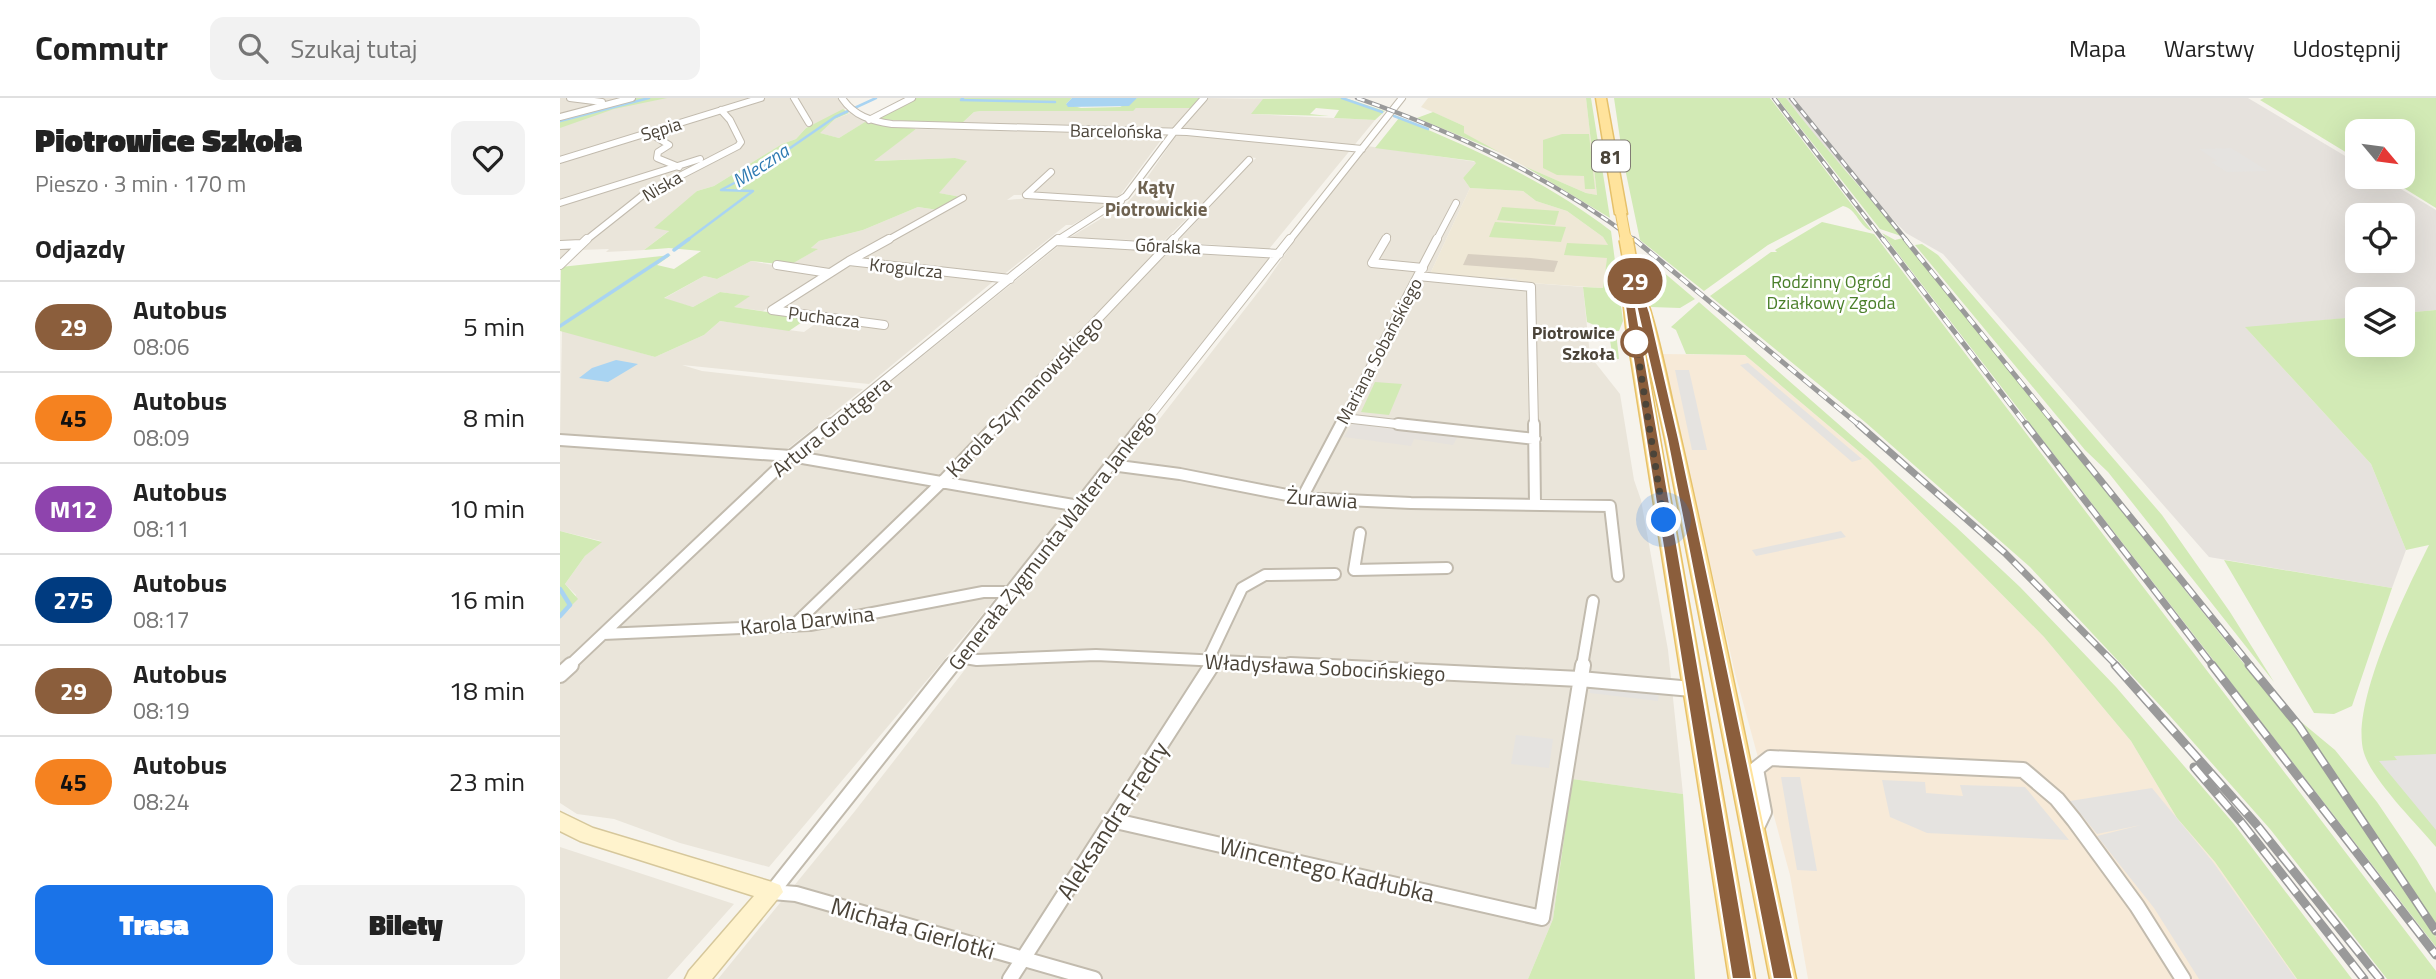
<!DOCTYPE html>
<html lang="pl">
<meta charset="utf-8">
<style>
:root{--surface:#fff;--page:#f2f2f2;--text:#222;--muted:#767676;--line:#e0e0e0;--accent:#1a73e8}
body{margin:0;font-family:"Titillium Web",sans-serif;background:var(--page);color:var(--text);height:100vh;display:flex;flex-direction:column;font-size:26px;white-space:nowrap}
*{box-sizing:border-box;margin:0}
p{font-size:23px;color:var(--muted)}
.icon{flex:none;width:38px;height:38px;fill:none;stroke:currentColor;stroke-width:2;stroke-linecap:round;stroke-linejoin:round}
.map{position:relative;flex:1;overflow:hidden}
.sheet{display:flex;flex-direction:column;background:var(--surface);width:560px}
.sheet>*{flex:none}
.badge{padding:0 14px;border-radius:23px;font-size:24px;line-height:46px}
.needle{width:46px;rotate:119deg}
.fabs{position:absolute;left:1785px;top:21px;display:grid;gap:14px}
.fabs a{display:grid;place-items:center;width:70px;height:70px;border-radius:14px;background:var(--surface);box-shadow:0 7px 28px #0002;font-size:35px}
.you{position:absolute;width:35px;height:35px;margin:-18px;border:5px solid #fff;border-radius:50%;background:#1a73e8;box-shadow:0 0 0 10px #1a73e833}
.map>.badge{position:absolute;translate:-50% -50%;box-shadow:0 0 0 4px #fff}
h2{padding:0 35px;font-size:26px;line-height:63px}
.round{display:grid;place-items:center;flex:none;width:74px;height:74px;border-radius:14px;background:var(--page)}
.head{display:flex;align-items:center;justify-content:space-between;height:119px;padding:0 35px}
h1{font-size:33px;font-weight:800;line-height:52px}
.button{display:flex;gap:14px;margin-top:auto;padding:14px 35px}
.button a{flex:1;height:80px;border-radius:14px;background:var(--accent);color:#fff;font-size:28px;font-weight:800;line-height:80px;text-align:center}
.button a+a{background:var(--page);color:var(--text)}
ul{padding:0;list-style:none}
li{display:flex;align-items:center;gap:21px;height:91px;padding:0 35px;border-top:2px solid var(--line)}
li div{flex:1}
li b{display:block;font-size:26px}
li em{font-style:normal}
li .badge{min-width:77px;font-weight:700;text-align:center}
header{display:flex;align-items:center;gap:42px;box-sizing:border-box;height:98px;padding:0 35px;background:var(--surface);border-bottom:2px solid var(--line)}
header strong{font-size:33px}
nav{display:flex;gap:38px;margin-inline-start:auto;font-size:24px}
.search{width:490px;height:63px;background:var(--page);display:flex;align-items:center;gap:18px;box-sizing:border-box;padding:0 24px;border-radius:14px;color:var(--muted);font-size:26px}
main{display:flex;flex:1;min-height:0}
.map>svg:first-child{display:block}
</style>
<header>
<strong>Commutr</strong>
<div class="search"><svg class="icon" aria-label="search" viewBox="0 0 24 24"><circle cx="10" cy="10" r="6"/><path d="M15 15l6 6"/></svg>Szukaj tutaj</div>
<nav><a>Mapa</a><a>Warstwy</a><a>Udostępnij</a></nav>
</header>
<main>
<section class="sheet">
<div class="head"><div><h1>Piotrowice Szkoła</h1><p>Pieszo · 3 min · 170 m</p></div><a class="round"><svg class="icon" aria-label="heart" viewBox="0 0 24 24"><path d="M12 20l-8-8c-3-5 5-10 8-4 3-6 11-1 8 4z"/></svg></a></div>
<h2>Odjazdy</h2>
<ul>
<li><span class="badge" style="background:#8b5e3c;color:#fff">29</span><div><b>Autobus</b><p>08:06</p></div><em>5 min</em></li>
<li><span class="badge" style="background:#f58220;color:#111">45</span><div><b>Autobus</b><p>08:09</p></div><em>8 min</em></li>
<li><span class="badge" style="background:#8e44ad;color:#fff">M12</span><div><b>Autobus</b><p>08:11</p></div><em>10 min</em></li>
<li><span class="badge" style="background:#003b80;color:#fff">275</span><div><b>Autobus</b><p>08:17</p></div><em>16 min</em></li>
<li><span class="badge" style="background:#8b5e3c;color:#fff">29</span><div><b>Autobus</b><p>08:19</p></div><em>18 min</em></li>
<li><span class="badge" style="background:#f58220;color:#111">45</span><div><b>Autobus</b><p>08:24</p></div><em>23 min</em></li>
</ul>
<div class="button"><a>Trasa</a><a>Bilety</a></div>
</section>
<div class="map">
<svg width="1876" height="881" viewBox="0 0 1876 881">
<rect width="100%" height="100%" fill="#f6f3ec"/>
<path fill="#eae5da" d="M 0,0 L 283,0 L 288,10 L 246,30 L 236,41 L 222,46 L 154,88 L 137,93 L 99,130 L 110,132 L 84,152 L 46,154 L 49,151 L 19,152 L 0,167 Z
M 646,0 L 704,1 L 692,16 L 815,22 L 709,151 L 617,144 L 696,60 L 689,59 L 604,143 L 509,140 L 567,105 L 578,93 L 622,29 Z
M 576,10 L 631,10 L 613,31 L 400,27 L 414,14 L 421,13 L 572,13 Z
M 293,14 L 309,22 L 279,40 L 259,35 L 275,21 Z
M 356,31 L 599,35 L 604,38 L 558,100 L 474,94 L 495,73 L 489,72 L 461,97 L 454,97 L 447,102 L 472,100 L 552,104 L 512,127 L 506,127 L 442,178 L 299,162 L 300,159 L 407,100 L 378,95 L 406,63 L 394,60 L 312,63 Z
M 807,48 L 917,64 L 903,80 L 910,90 L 870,176 L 936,179 L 958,181 L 957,184 L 1023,189 L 1030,258 L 1060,296 L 1074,382 L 1081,402 L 1108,552 L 1123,696 L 1012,681 L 993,821 L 968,881 L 158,881 L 295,713 L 706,184 L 750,120 Z
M 358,109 L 378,112 L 266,173 L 230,167 L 256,152 L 251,150 L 259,143 L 303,132 Z
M 502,145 L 713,157 L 417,523 L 209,769 L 120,745 L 54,721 L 17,716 L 0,705 L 0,519 L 10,511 L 16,497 L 5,486 L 25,458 L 41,443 L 0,433 L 0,345 L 234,362 Z
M 191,163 L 261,176 L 203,213 L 173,209 L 189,198 L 160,194 L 133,209 L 103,201 L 144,178 L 157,181 Z
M 289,167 L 435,182 L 309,286 L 122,267 L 142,273 L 303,291 L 226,352 L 0,338 L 2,232 L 95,259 L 144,237 L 160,223 L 244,234 L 262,221 L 325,229 L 328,225 L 220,211 Z
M 0,749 L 174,806 L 107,881 L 0,881 Z"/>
<path fill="#f7ead8" d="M 1102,256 L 1185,257 L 1308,361 L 1484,539 L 1571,643 L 1617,720 L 1655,764 L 1737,881 L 1248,881 L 1230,777 L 1175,575 Z"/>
<path fill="#e6e2dd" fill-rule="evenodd" d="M 1226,0 L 1688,0 L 1797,65 L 1797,79 L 1821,79 L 1876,112 L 1876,212 L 1843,215 L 1843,201 L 1797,201 L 1797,219 L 1686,230 L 1811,366 L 1846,452 L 1832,490 L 1649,459 L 1383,156 L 1346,135 L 1266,52 ZM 1797,117 L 1843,117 L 1843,163 L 1797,163 Z
M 793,324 L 899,336 L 893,347 L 854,341 L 851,348 L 784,339 Z"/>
<path fill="#efe8d6" d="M 868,0 L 1026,0 L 1037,97 L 1026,95 L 964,68 L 903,35 L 904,28 L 861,9 Z
M 910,90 L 963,93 L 976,103 L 1007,113 L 1043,139 L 1049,148 L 1043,190 L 957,184 L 957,181 L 936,179 L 935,182 L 870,176 Z"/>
<path fill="#d2eab5" d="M 77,0 L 107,0 L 54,11 L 0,30 L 0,21 Z
M 356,0 L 512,0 L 506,6 L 521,10 L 560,9 L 577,0 L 639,0 L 631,10 L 576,10 L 573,13 L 421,13 L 414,14 L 400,27 L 319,21 Z
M 785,0 L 825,13 L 815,22 L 774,20 L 779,12 L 756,10 L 750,16 L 769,18 L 691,16 L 703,1 L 682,1 Z
M 1026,0 L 1031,0 L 1050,120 L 964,68 L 1026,95 L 1037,97 Z
M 1054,0 L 1210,0 L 1312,133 C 1299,129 1297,111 1283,108 L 1208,147 L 1144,193 L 1080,142 L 1063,61 Z
M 1217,0 L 1226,0 C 1262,48 1303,91 1341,138 L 1320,131 Z
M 1704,0 L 1876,0 L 1876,110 L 1826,79 L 1843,79 L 1843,33 L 1797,33 L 1797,61 L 1700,2 Z
M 283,11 L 289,15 L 275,21 L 260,35 L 279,40 L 305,24 L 356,31 L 314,63 L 395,60 L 407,63 L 379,95 L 401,99 L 378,112 L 358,109 L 303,132 L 259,143 L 251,150 L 258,151 L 230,167 L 191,163 L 157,181 L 144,178 L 104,200 L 133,209 L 160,194 L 190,198 L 174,209 L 248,220 L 229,233 L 160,223 L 144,237 L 95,259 L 0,233 L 1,169 L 111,157 L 97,167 L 114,171 L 141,153 L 109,150 L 84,152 L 109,133 L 94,130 L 137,93 L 154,88 L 222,46 L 236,41 L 246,30 Z
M 873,14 L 904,28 L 904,35 L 939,54 L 857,20 Z
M 839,20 C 912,49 989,85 1051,133 L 1063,223 L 1059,233 L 1052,233 L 1056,234 L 1059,261 L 1053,261 L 1049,236 L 1040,232 L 1049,233 L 1027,224 L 1023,189 L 1043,190 L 1047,160 L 1004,157 L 1007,145 L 1048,147 L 1043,139 L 1007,113 L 976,103 L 963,93 L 910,90 L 903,80 L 916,65 L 914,63 L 815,50 Z
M 1002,36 L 1029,36 L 1035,91 L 1025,91 L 1024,78 L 997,77 L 983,70 L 983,42 Z
M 942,109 L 999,113 L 995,127 L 937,122 Z
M 935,124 L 1006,129 L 1001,144 L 929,139 Z
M 1262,124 L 1314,136 L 1876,873 L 1876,881 L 1827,881 L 1710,731 L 1610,618 L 1470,469 L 1305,324 L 1150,198 L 1211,154 L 1217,154 L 1215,152 Z
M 1322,135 L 1335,142 L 1343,140 L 1741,637 L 1876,839 L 1876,849 Z
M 1362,146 L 1378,157 L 1602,417 L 1670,514 L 1714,584 L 1548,374 L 1525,352 L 1355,147 Z
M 1082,156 L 1135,201 L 1120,210 L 1091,209 Z
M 1139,204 L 1396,429 L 1460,489 L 1556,589 L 1674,726 L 1792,881 L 1737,881 L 1655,764 L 1617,720 L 1571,643 L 1484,539 L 1308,361 L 1185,257 L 1126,256 L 1116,232 L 1111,229 Z
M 1876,212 L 1876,749 C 1857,726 1812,682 1804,655 C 1789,608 1847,491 1869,447 L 1846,452 L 1811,366 L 1685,229 L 1797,219 L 1797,247 L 1843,247 L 1843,215 Z
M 815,284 L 842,286 L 829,317 L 801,314 Z
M 0,433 L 42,444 L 25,458 L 5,486 L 18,501 L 0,519 Z
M 1664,462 L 1832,490 L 1792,608 L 1774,616 L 1754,615 Z
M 1740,623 L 1775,652 L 1817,704 L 1857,763 L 1876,795 L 1876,826 Z
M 1012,681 L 1123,696 L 1135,881 L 968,881 L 993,821 Z"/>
<path fill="#e5e3e0" d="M 1671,50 L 1708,73 L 1667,74 L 1651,64 L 1657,63 L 1639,51 Z
M 1188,265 L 1302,361 L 1292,364 L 1180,267 Z
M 1115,272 L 1129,272 L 1147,352 L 1132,352 Z
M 1281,433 L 1286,439 L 1196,458 L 1192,452 Z
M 1030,588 L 1099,595 L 1098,603 L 1030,595 Z
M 956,637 L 993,641 L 989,670 L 951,666 Z
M 1876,656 L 1876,732 L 1819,663 L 1837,662 L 1834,658 Z
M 1221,679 L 1240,679 L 1257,773 L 1237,772 Z
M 1322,682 L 1365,684 L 1366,695 L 1403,698 L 1400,687 L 1465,689 L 1509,742 L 1367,735 L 1330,719 Z
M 1592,690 L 1653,764 L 1736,881 L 1639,881 L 1594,810 L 1537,738 L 1581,727 L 1537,736 L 1510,703 Z"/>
<path fill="#a9d4f2" d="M 512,0 L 577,0 L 569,8 L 508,9 L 506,6 Z
M 56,262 L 78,266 L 48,284 L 19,280 L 32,270 Z"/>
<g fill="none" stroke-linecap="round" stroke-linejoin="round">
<path stroke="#a9d4f2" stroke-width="2.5" d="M 403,0 L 401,2 L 495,4
M 782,0 L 822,14
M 834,18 L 868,31
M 0,23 L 89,0
M 126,143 L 193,93 L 161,92 L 197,73 L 275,19 L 316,0"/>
<path stroke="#a9d4f2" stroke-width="3.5" d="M 114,152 L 129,141
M 0,228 L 108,157"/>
<path stroke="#a9d4f2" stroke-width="4.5" d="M 0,491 L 10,507 L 0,518"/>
</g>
<path fill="#d8cfc1" d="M 908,156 L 971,160 L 998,163 L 994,174 L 903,167 Z"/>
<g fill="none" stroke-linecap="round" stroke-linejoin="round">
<g stroke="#c2bbae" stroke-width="8">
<path id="street-far3" d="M 10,0 L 42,4
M 234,0 L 249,25
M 282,0 C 294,18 311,23 332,26 L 627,34 L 802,51
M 0,19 L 72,0
M 309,22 L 352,0
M 90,35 L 109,47 L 98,54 L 97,60 L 119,69
M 0,62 L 201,0
M 491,74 L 466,97 L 561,103
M 0,105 L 140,61
M 25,143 L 83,97 L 178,48 L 181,44 L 170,22 L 161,12
M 326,143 L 403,100
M 496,143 L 566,98 L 614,34 L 644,0
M 612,143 L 689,62
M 729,143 L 842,0
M 825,143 L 827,139
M 876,143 L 896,105"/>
</g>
<g stroke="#c2bbae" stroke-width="10">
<path id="street-far2" d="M 329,141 L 289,163 L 450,181
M 826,141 L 812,165 L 863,170
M 497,143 L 719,156
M 0,147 L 21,146
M 289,163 L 212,212 L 324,227
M 0,167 L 27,141
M 217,167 L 269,175
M 858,178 L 971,189 L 974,328
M 784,320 L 854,328
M 268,328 L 498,141
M 436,328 L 614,141
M 582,328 L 730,141
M 780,328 L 877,141"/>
</g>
<g stroke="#c2bbae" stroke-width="14">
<path id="street-far1" d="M 838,326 L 975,341
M 974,326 L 975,406
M 0,342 L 231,358 L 519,408
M 551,367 L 620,376 L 742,400 L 851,405 L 1050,408 L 1058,478
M 742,400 L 781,326
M 800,435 L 794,472 L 887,470
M 233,528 L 382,384 L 437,326
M 43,536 L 250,527 L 423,494 L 450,494
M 399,559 L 417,562 L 536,557 L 766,568
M 647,564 L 682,490 L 705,477 L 775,476
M 9,568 L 231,358 L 271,326
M 391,568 L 583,326
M 651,568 L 654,564
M 1022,568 L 1033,503"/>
</g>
<g stroke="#c2bbae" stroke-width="18">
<path id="street" d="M 730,567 L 1020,581 L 1132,591
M 0,577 L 11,567
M 551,722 L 982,820 L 1023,567
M 1196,731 L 1204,714 L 1196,671 L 1210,660 L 1463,672 L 1497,701 L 1514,722 L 1577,808 L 1623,881
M 212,794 L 392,567
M 212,794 L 236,796 L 534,881
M 450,881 L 652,567"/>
</g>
<g stroke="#d6c79b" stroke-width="3">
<path id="secondary" d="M 0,714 L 33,730 L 212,784 L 220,787 L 223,794 L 152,881 L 125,881 L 129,873 L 194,798 L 20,743 L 0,733 Z"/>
</g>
<g stroke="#e6c16a" stroke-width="3">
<path id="primary" d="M 1036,0 L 1046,0 L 1067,116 L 1061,119 L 1055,116 Z
M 1073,176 C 1088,182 1109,290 1114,311 C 1158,500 1195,691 1236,881 L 1210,881 L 1105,341 L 1077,211 L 1195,881 L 1169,881 L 1066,229 L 1063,200 L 1067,180 Z"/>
</g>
<use href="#street-far3" stroke="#fff" stroke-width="6"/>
<use href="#street-far2" stroke="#fff" stroke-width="8"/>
<use href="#street-far1" stroke="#fff" stroke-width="10"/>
<use href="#street" stroke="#fff" stroke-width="14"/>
<use href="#secondary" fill="#fff3cd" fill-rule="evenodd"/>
<use href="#primary" fill="#ffe39c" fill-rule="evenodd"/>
<g stroke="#9a9a9a" stroke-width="4.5">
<path id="rail-far3" d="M 797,0 C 897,35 991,79 1076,143
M 1214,0 L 1324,143
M 1231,0 L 1347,143"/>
</g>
<g stroke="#9a9a9a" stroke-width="5">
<path id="rail-far2" d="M 1074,141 L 1300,328
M 1323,141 L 1467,328
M 1345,141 L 1496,328"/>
</g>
<g stroke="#9a9a9a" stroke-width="7">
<path id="rail-far1" d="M 1298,326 L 1445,455 L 1557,568
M 1466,326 L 1653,568
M 1495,326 L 1691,568"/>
</g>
<g stroke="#9a9a9a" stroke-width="9">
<path id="rail" d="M 1555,567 L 1696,726 L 1820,881
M 1652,567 L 1876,857
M 1689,567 L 1739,628 L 1876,833
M 1634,669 L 1681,724 L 1804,881"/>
</g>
<use href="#rail-far3" stroke="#fff" stroke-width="2.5" stroke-dasharray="8" stroke-linecap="butt"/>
<use href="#rail-far2" stroke="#fff" stroke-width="3.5" stroke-dasharray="10" stroke-linecap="butt"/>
<use href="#rail-far1" stroke="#fff" stroke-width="4.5" stroke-dasharray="13" stroke-linecap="butt"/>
<use href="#rail" stroke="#fff" stroke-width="6" stroke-dasharray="18" stroke-linecap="butt"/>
<g stroke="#e6c16a" stroke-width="12" stroke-linecap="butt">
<path id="primary-bridge-far1" d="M 1061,116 L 1066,143"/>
</g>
<g stroke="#e6c16a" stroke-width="16" stroke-linecap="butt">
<path id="primary-bridge" d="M 1066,141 L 1073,180"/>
</g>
<use href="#primary-bridge-far1" stroke="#ffe39c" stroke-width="10"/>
<use href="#primary-bridge" stroke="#ffe39c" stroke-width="13"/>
</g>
<path fill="#8b5e3c" stroke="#fff" stroke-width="2" d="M 1073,177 L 1078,180 L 1090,215 L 1119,341 L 1233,881 L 1213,881 L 1107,341 L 1074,198 L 1192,881 L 1172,881 L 1068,229 L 1064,200 L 1069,180 Z"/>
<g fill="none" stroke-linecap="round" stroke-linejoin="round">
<path stroke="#4b4439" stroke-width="7" stroke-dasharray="0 12.6" d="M 1076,244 L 1104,422"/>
</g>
<circle fill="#fff" stroke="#8b5e3c" stroke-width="3.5" cx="1076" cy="244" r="14"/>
<g text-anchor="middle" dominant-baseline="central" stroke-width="5" stroke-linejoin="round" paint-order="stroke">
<g font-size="18" fill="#4b4439" stroke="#fff">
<text transform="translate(101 31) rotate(-17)">Sępia</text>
<text transform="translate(556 33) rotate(1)">Barcelońska</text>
<text transform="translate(102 88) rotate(-30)">Niska</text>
<text transform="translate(608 148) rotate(3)">Góralska</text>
<text transform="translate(346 170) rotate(6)">Krogulcza</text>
<text transform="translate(264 219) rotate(7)">Puchacza</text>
<text transform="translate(819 253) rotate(-62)">Mariana Sobańskiego</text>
</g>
<g font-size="18" fill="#4a7f2a" stroke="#fff">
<text x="1271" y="183">Rodzinny Ogród<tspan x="1271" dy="21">Działkowy Zgoda</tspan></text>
</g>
<g font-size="18" font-weight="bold" fill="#4b4439" stroke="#fff" text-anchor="end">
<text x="1055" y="234">Piotrowice<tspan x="1055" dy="21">Szkoła</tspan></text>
</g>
<rect fill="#fff" stroke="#817c74" stroke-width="2" x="1032" y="42.5" width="38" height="31" rx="5"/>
<g font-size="19" font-weight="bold" fill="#4b4439">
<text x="1051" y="58">81</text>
</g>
<g font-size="19" font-style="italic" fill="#2e7ab2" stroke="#fff">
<text transform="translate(200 67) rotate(-33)">Mleczna</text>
</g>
<g font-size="19" font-weight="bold" fill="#6e6250" stroke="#fff">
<text x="596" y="88">Kąty<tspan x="596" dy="22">Piotrowickie</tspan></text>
</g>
<g font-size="21" fill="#4b4439" stroke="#fff">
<text transform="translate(464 298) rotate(-46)">Karola Szymanowskiego</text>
<text transform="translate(271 328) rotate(-39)">Artura Grottgera</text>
<text transform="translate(762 400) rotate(4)">Żurawia</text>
<text transform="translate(492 442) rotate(-52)">Generała Zygmunta Waltera Jankego</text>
<text transform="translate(247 522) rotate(-6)">Karola Darwina</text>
<text transform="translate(765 569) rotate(3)">Władysława Sobocińskiego</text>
</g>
<g font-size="24" fill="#4b4439" stroke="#fff">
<text transform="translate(552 722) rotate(-57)">Aleksandra Fredry</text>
<text transform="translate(767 771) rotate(13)">Wincentego Kadłubka</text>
<text transform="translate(353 830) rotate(16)">Michała Gierlotki</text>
</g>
</g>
</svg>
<div class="fabs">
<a><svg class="needle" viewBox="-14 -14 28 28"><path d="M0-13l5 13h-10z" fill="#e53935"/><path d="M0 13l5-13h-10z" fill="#767676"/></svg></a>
<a><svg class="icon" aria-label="locate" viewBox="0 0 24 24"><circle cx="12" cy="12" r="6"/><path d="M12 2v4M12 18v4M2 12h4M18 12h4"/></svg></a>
<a><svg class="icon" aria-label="layers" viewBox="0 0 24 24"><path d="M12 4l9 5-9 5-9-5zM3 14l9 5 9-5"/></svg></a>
</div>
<div class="you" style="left:1104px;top:422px"></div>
<b class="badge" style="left:1075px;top:183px;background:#8b5e3c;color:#fff">29</b>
</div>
</main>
